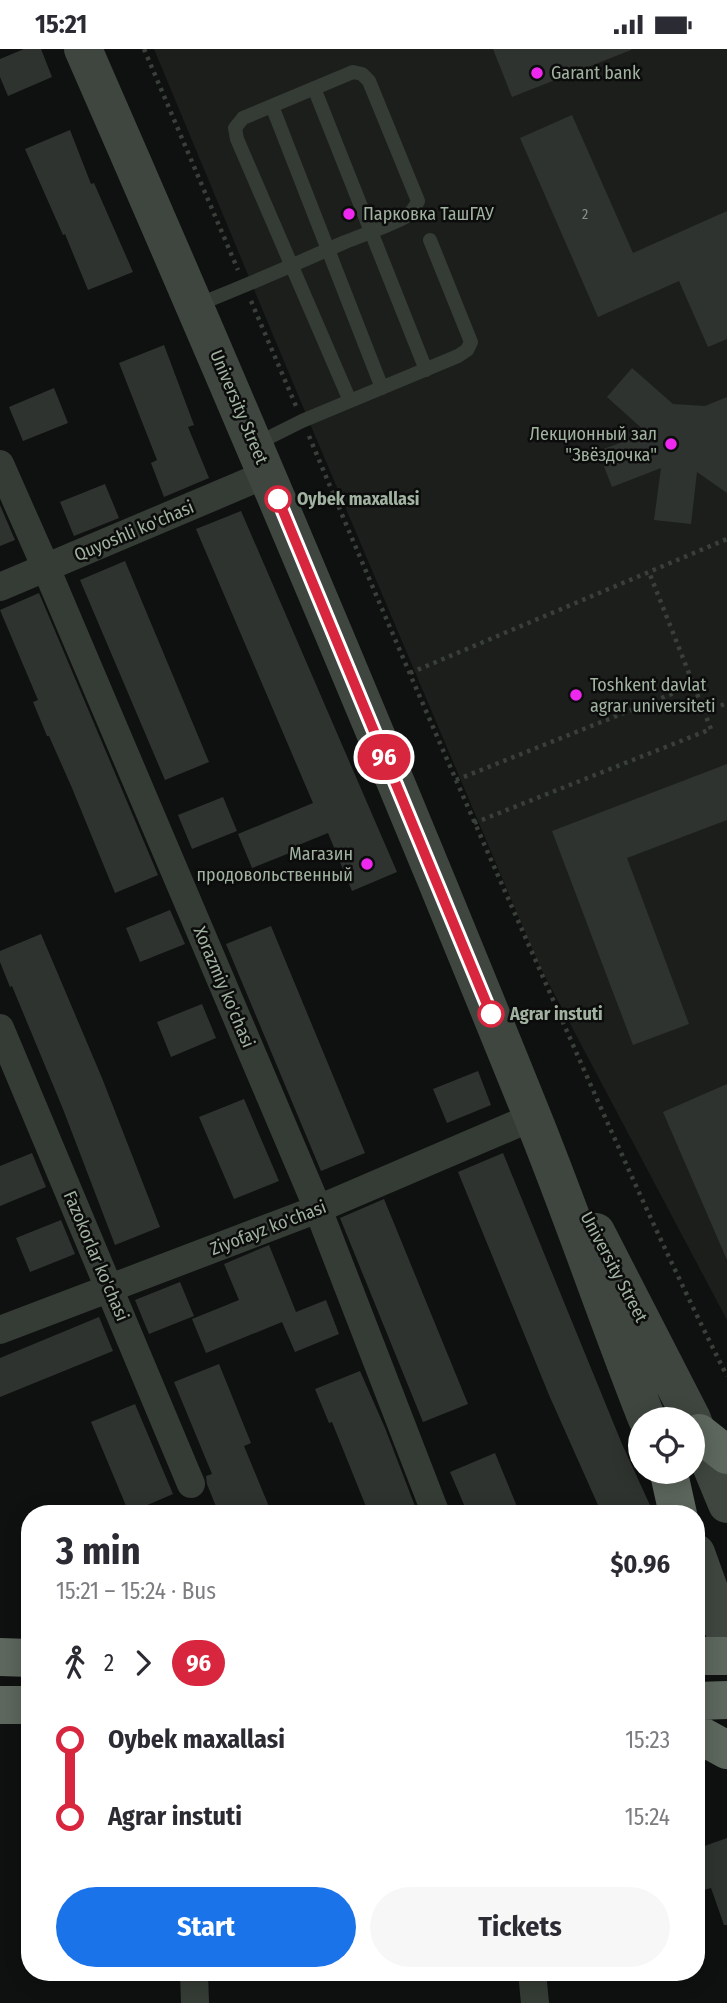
<!DOCTYPE html>
<meta charset="utf-8">
<style>
:root{--surface:#fff;--page:#f7f7f7;--text:#2b2b33;--muted:#7c7c81;--accent:#1a73e8}
body{margin:0;font-family:"Fira Sans Condensed",sans-serif;background:var(--page);color:var(--text);height:100vh;display:flex;flex-direction:column;font-size:26px;white-space:nowrap}
*{box-sizing:border-box;margin:0}
p{font-size:23px;color:var(--muted)}
.icon{flex:none;width:38px;height:38px;fill:none;stroke:currentColor;stroke-width:2;stroke-linecap:round;stroke-linejoin:round}
.map{position:relative;flex:1;overflow:hidden}
.sheet{position:absolute;left:21px;top:1456px;width:684px;height:476px;display:flex;flex-direction:column;background:var(--surface);border-radius:28px;box-shadow:0 4px 18px #0003}
.sheet>*{flex:none}
.badge{padding:0 14px;border-radius:23px;font-size:24px;line-height:46px}
.fabs{position:absolute;left:628px;top:1358px;display:grid;gap:14px}
.fabs a{display:grid;place-items:center;width:77px;height:77px;border-radius:50%;background:var(--surface);box-shadow:0 4px 18px #0003;font-size:35px}
.map>.badge{position:absolute;translate:-50% -50%;box-shadow:0 0 0 4px #fff}
.legs{display:flex;align-items:center;gap:10px;height:77px;padding:0 35px;font-size:23px}
.legs p{margin-inline-start:auto}
.summary{display:flex;align-items:center;justify-content:space-between;height:119px;padding:0 35px}
h1{font-size:38px;font-weight:700;line-height:52px}
.cta{display:flex;gap:14px;margin-top:auto;padding:14px 35px}
.cta a{flex:1;height:80px;border-radius:42px;background:var(--accent);color:#fff;font-size:28px;font-weight:700;line-height:80px;text-align:center}
.cta a+a{background:var(--page);color:var(--text)}
ul{padding:0 35px;list-style:none}
li{display:flex;align-items:center;gap:24px;height:77px;font-size:26px}
li i{display:grid;place-items:center;width:10px;height:100%;margin:0 9px;background:currentColor}
li i::after{content:'';width:18px;height:18px;margin:-9px;border:5px solid;border-radius:50%;background:var(--surface)}
li p{margin-inline-start:auto}
li:first-child i{background:linear-gradient(#0000 50%,currentColor 0)}
li:last-child i{background:linear-gradient(currentColor 50%,#0000 0)}
.status{display:flex;justify-content:space-between;align-items:center;height:49px;padding:0 35px;background:var(--surface);direction:ltr}
.status svg{height:19px;fill:currentColor}
.map>svg:first-child{display:block}
</style>
<div class="status"><b>15:21</b><svg viewBox="0 0 49 12"><path d="M0 12V9h3v3zM5 12V6h3v6zM10 12V3h3v9zM15 12V0h3v12zM26 1h20v11H26zM47 4h2v5h-2z"/></svg></div>
<div class="map">
<svg width="727" height="1954" viewBox="0 0 727 1954">
<rect width="100%" height="100%" fill="#0f1110"/>
<path fill="#1c1e1c" d="M 154,0 L 727,0 L 727,1271 L 539,916 L 311,377 Z"/>
<path fill="#2f3330" d="M 24,0 L 41,0 L 52,28 L 8,47 L 0,28 L 0,10 Z
M 493,0 L 631,0 L 631,1 L 512,48 Z
M 572,66 L 633,204 L 727,162 L 727,290 L 708,298 L 679,232 L 598,268 L 520,89 Z
M 70,81 L 91,135 L 94,134 L 133,223 L 88,241 L 65,185 L 63,186 L 25,100 Z
M 164,296 L 194,376 L 188,378 L 209,429 L 164,448 L 151,414 L 157,411 L 119,314 Z
M 632,319 L 673,355 L 705,357 L 727,348 L 727,444 L 697,423 L 691,475 L 654,471 L 661,419 L 612,438 L 598,402 L 647,384 L 607,348 Z
M 54,339 L 68,374 L 23,392 L 9,358 Z
M 105,435 L 119,469 L 74,487 L 60,453 Z
M 0,456 L 15,491 L 0,497 Z
M 241,462 L 397,823 L 352,842 L 328,784 L 296,797 L 297,801 L 252,819 L 238,785 L 313,754 L 196,480 Z
M 125,512 L 209,713 L 165,731 L 80,531 Z
M 39,544 L 158,826 L 115,844 L 72,739 L 49,687 L 47,687 L 33,653 L 38,651 L 0,561 Z
M 727,715 L 727,771 L 627,809 L 689,975 L 633,996 L 552,782 Z
M 223,748 L 237,782 L 192,800 L 178,766 Z
M 170,861 L 185,895 L 140,913 L 126,879 Z
M 271,877 L 365,1104 L 321,1122 L 226,895 Z
M 41,885 L 102,1029 L 160,1178 L 115,1196 L 63,1060 L 12,937 L 10,938 L 0,913 L 0,902 Z
M 202,955 L 216,989 L 171,1008 L 157,973 Z
M 478,1022 L 491,1056 L 447,1074 L 433,1040 Z
M 727,1035 L 727,1211 L 663,1063 Z
M 244,1050 L 279,1132 L 234,1150 L 199,1068 Z
M 32,1104 L 46,1138 L 0,1157 L 0,1117 Z
M 503,1104 L 622,1395 L 654,1465 L 602,1465 L 549,1346 L 458,1123 Z
M 384,1150 L 468,1355 L 423,1373 L 340,1169 Z
M 61,1171 L 75,1205 L 30,1223 L 16,1189 Z
M 269,1196 L 296,1263 L 326,1251 L 339,1285 L 295,1303 L 282,1273 L 206,1304 L 192,1270 L 239,1251 L 224,1215 Z
M 180,1233 L 194,1267 L 149,1285 L 135,1251 Z
M 99,1268 L 113,1302 L 0,1348 L 0,1309 Z
M 219,1315 L 251,1394 L 244,1397 L 272,1465 L 219,1465 L 207,1435 L 206,1427 L 212,1425 L 174,1333 Z
M 360,1322 L 385,1379 L 418,1465 L 369,1465 L 332,1373 L 329,1374 L 315,1340 Z
M 135,1355 L 173,1445 L 129,1464 L 91,1373 Z
M 495,1404 L 520,1465 L 468,1465 L 450,1423 Z
M 727,1789 L 727,1876 L 724,1876 L 711,1839 L 704,1841 L 696,1819 L 696,1800 Z"/>
<g fill="none" stroke-linecap="round" stroke-linejoin="round">
<path stroke="#393f39" stroke-width="4.5" stroke-dasharray="3.5 5" stroke-linecap="butt" d="M 144,0 L 238,221
M 251,252 L 296,357
M 309,387 C 382,562 458,737 535,910 C 597,1050 658,1191 727,1327
M 410,624 L 727,490
M 705,663 L 727,654
M 456,731 L 694,636
M 474,774 L 711,680 L 649,523
M 633,1395 L 640,1414"/>
<path stroke="#353b35" stroke-width="14" d="M 314,39 L 426,321
M 272,57 L 382,339
M 197,256 C 247,236 296,215 345,193 C 365,185 386,178 405,168 C 411,164 415,159 418,152 L 369,32 L 362,25 L 353,23 L 243,69 L 235,79 L 237,90 L 350,352
M 256,395 L 302,372 L 458,307 L 467,301 L 471,293 L 430,191"/>
<path stroke="#353b35" stroke-width="28" d="M 0,415 L 46,519 L 318,1160 L 436,1465
M 0,538 L 267,425
M 0,979 L 191,1435
M 0,1281 L 318,1160 L 533,1068
M 194,1923 L 195,1954
M 532,1923 L 535,1954"/>
<path stroke="#3f463f" stroke-width="38" d="M 83,0 C 237,352 387,707 531,1064 C 572,1165 607,1269 647,1370
M 596,1183 L 692,1370
M 693,1373 L 727,1455
M 696,1504 L 727,1590"/>
<path stroke="#5d675d" stroke-width="38" d="M 699,1384 L 727,1406
M 670,1429 L 678,1465
M 696,1607 L 727,1607
M 0,1608 L 30,1609
M 696,1652 L 727,1651
M 0,1656 L 30,1656
M 696,1684 L 727,1701"/>
</g>
<g fill="none" stroke-linecap="round" stroke-linejoin="round">
<g stroke="#fff" stroke-width="16">
<path id="line-1" d="M 278,450 L 491,965"/>
</g>
<use href="#line-1" stroke="#d7263d" stroke-width="10"/>
</g>
<g fill="#ef28f0" stroke="#0b0c0b" stroke-width="2.5">
<circle cx="537" cy="24" r="7"/>
<circle cx="349" cy="165" r="7"/>
<circle cx="671" cy="395" r="7"/>
<circle cx="576" cy="646" r="7"/>
<circle cx="367" cy="815" r="7"/>
</g>
<g fill="#fff" stroke="#d7263d" stroke-width="3.5">
<circle cx="278" cy="450" r="12"/>
<circle cx="491" cy="965" r="12"/>
</g>
<g text-anchor="middle" dominant-baseline="central" stroke-width="5" stroke-linejoin="round" paint-order="stroke">
<g font-size="14" fill="#849285">
<text x="585" y="165">2</text>
</g>
<g font-size="18" fill="#a1b2a1" stroke="#0b0c0b" text-anchor="start">
<text x="551" y="24">Garant bank</text>
<text x="363" y="165">Парковка ТашГАУ</text>
<text x="657" y="385" text-anchor="end">Лекционный зал<tspan x="657" dy="21">"Звёздочка"</tspan></text>
<text x="590" y="636">Toshkent davlat<tspan x="590" dy="21">agrar universiteti</tspan></text>
<text x="353" y="805" text-anchor="end">Магазин<tspan x="353" dy="21">продовольственный</tspan></text>
</g>
<g font-size="18" fill="#a1b2a1" stroke="#0b0c0b">
<text transform="translate(239 358) rotate(67)">University Street</text>
<text transform="translate(134 482) rotate(-23)">Quyoshli ko'chasi</text>
<text transform="translate(224 938) rotate(67)">Xorazmiy ko'chasi</text>
<text transform="translate(268 1179) rotate(-21)">Ziyofayz ko'chasi</text>
<text transform="translate(96 1207) rotate(67)">Fazokorlar ko'chasi</text>
<text transform="translate(614 1218) rotate(62)">University Street</text>
</g>
<g font-size="18" font-weight="bold" fill="#a1b2a1" stroke="#0b0c0b" text-anchor="start">
<text x="297" y="450">Oybek maxallasi</text>
<text x="510" y="965">Agrar instuti</text>
</g>
</g>
</svg>
<div class="fabs">
<a><svg class="icon" aria-label="locate" viewBox="0 0 24 24"><circle cx="12" cy="12" r="6"/><path d="M12 2v4M12 18v4M2 12h4M18 12h4"/></svg></a>
</div>
<b class="badge" style="left:384px;top:708px;background:#d7263d;color:#fff">96</b>
<section class="sheet">
<div class="summary"><div><h1>3 min</h1><p>15:21 – 15:24 · Bus</p></div><b>$0.96</b></div>
<div class="legs"><svg class="icon" aria-label="walk" viewBox="0 0 24 24"><circle cx="13" cy="4" r="2"/><path d="M13 8l-2 6 4 7M11 14l-3 7M7 12l3-4h3l4 4"/></svg>2<svg class="icon" aria-label="forward" viewBox="0 0 24 24"><path d="M9 5l7 7-7 7"/></svg><b class="badge" style="background:#d7263d;color:#fff">96</b></div>
<ul>
<li><i style="color:#d7263d"></i><b>Oybek maxallasi</b><p>15:23</p></li>
<li><i style="color:#d7263d"></i><b>Agrar instuti</b><p>15:24</p></li>
</ul>
<div class="cta"><a>Start</a><a>Tickets</a></div>
</section>
</div>
